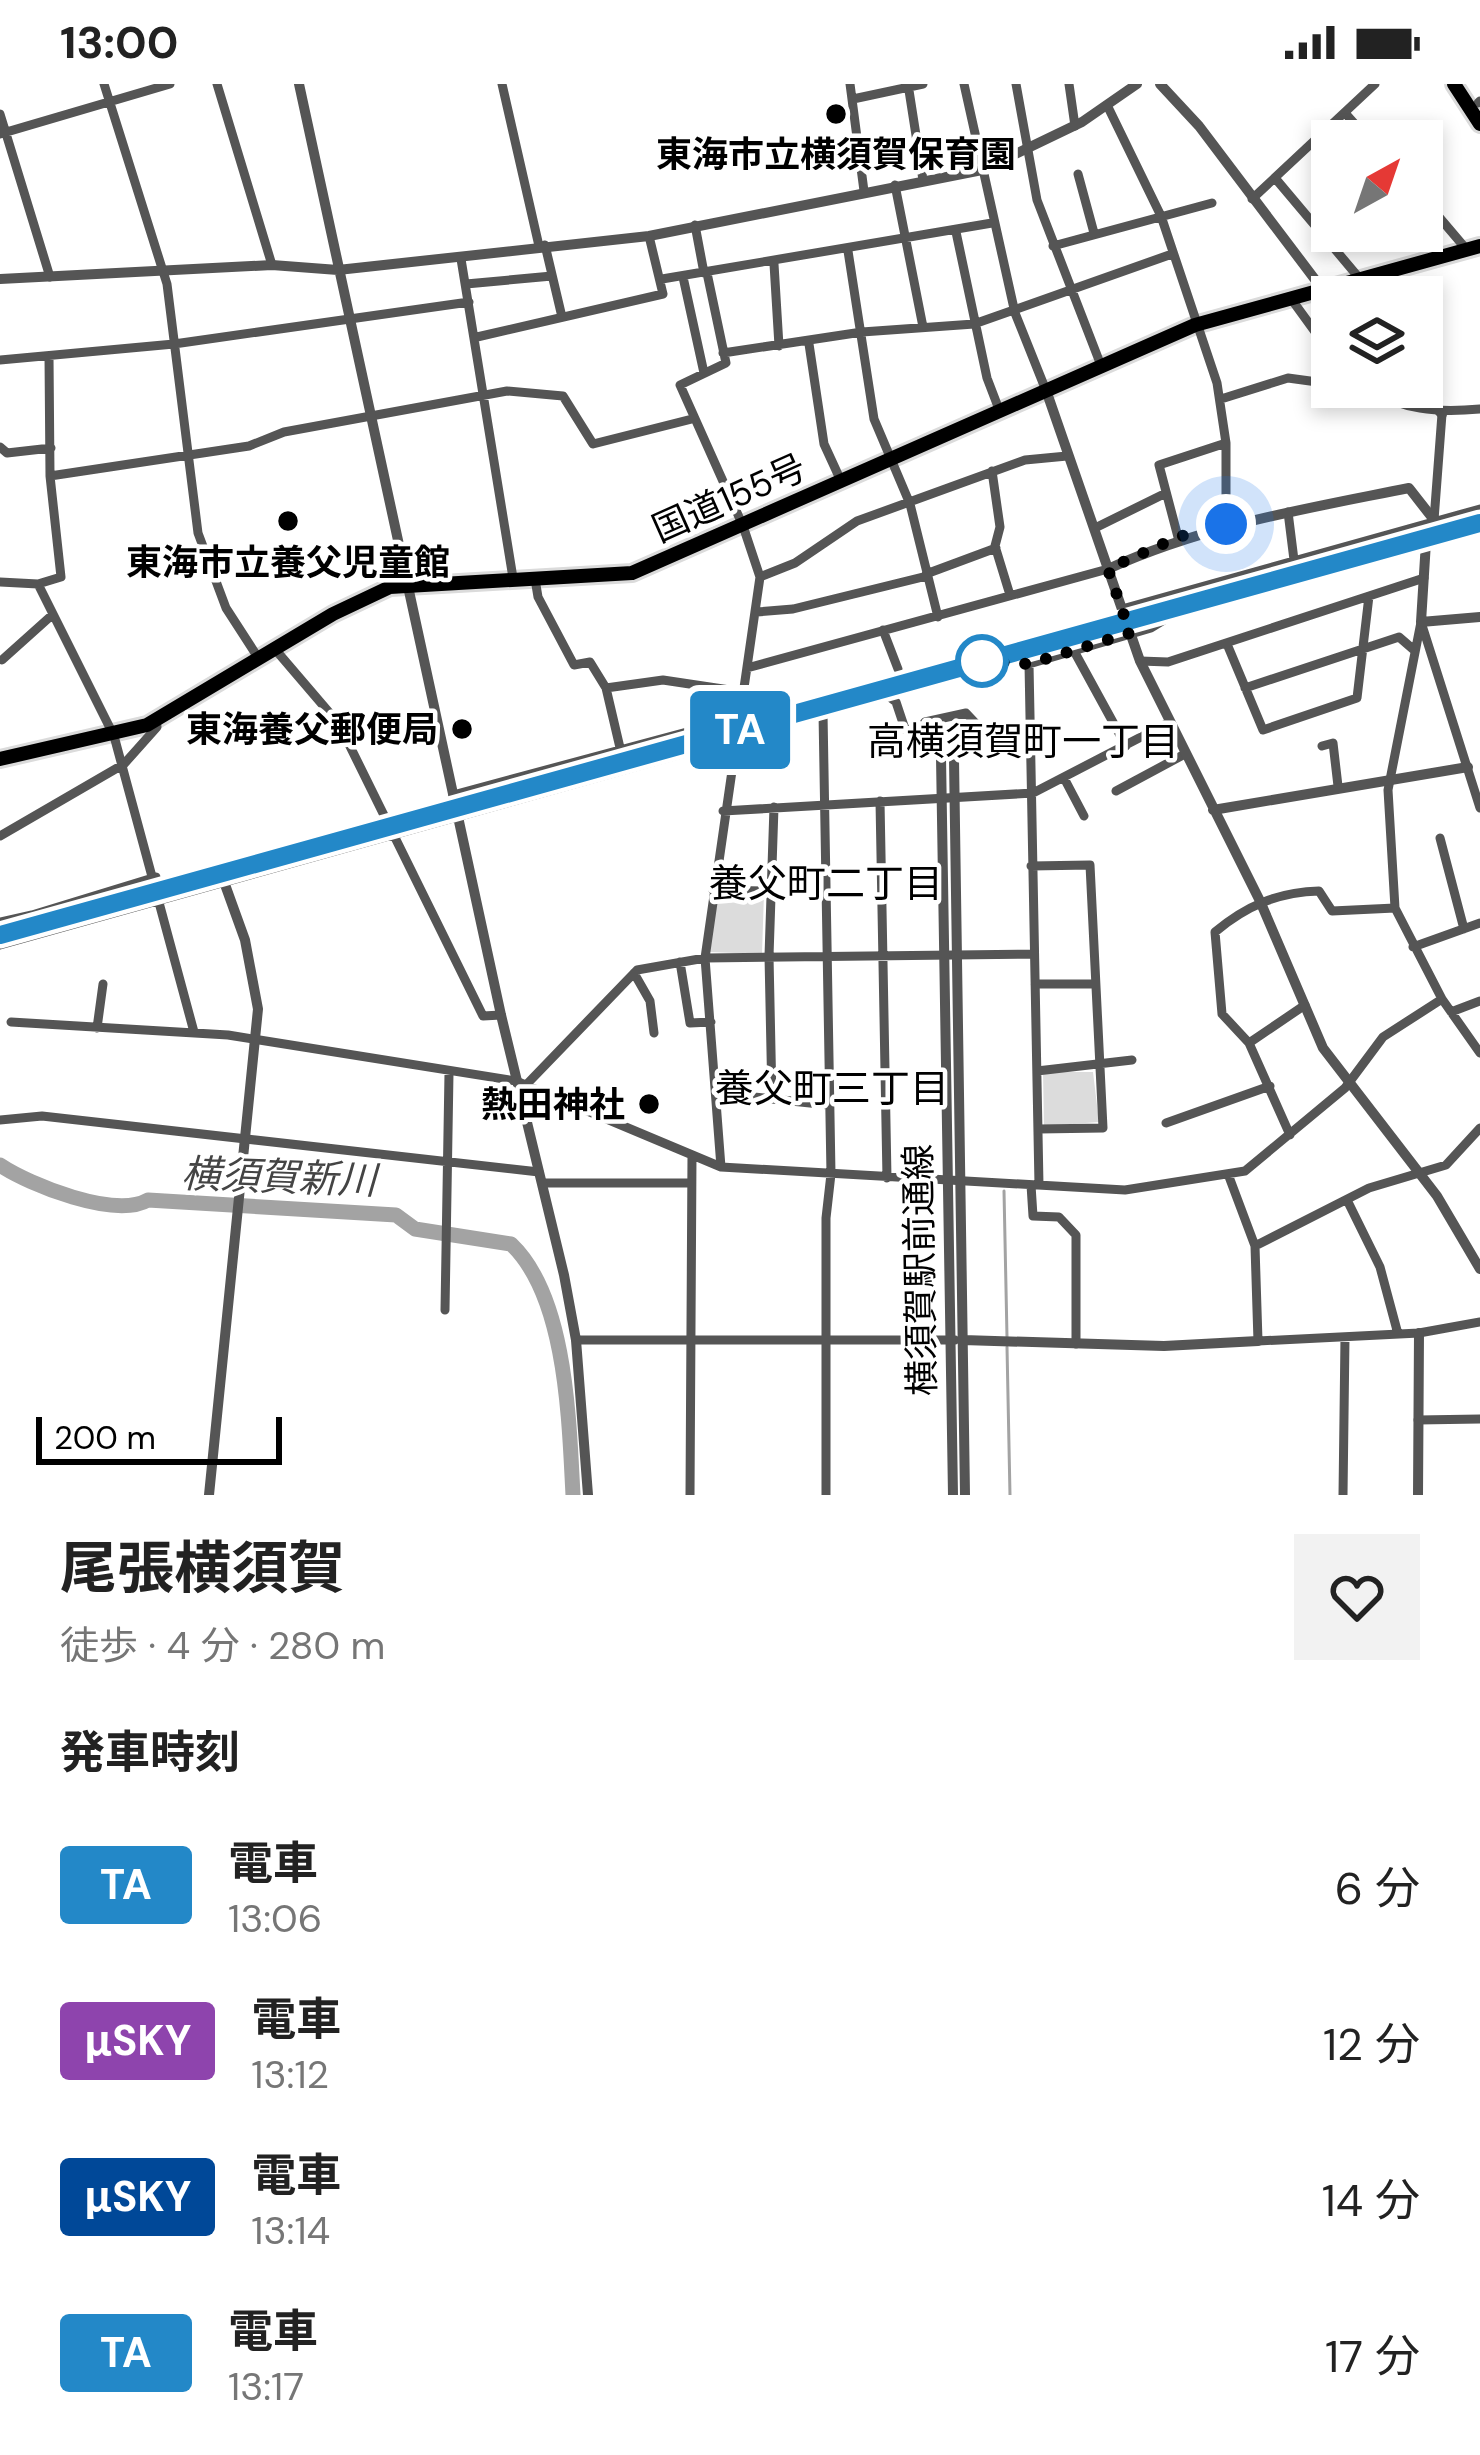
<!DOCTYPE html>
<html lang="ja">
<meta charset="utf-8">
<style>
:root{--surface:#fff;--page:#f2f2f2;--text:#222;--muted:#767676}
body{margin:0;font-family:"DM Sans","Noto Sans JP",sans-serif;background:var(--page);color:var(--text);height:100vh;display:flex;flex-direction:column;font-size:45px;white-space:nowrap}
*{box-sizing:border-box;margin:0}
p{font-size:39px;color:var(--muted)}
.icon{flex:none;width:66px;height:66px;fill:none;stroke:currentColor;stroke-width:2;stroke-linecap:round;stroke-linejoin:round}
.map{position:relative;height:1411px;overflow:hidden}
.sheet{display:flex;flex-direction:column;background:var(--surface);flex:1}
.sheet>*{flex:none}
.badge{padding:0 24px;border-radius:9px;font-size:42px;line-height:78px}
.needle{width:78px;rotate:40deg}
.buttons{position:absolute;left:1311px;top:36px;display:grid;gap:24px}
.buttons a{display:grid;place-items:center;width:132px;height:132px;border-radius:0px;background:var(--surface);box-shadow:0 6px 18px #0003;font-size:60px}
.scale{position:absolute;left:36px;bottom:30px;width:246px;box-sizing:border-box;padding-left:12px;border:6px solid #000;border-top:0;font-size:33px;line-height:42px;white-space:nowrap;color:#000;-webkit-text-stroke:9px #fff;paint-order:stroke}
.you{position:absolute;width:60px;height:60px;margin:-30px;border:9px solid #fff;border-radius:50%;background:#1a73e8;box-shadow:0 0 0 18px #1a73e833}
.map>.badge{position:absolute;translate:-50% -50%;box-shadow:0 0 0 6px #fff}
h2{padding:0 60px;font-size:45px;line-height:108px}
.round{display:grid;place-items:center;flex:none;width:126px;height:126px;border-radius:0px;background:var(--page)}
.headline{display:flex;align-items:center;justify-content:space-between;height:204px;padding:0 60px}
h1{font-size:57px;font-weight:700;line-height:90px}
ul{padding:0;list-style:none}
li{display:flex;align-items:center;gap:36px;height:156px;padding:0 60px}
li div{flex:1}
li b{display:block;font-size:45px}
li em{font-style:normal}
li .badge{min-width:132px;font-weight:700;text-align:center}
.status{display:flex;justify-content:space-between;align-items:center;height:84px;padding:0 60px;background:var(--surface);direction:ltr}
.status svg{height:33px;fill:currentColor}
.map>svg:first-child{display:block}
</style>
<div class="status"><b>13:00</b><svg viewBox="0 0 49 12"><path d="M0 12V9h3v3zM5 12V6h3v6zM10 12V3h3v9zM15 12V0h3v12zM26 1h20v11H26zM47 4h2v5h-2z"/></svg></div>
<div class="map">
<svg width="1480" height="1411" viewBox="0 0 1480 1411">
<rect width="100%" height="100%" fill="#fff"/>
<path fill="#dcdcdc" d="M 764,809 L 762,870 L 709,868 L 716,810 Z
M 1043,988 L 1093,988 L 1099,1038 L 1044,1042 Z"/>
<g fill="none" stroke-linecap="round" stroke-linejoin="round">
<path stroke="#a3a3a3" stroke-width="3" d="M 1004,1107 L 1007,1253
M 1007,1263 L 1010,1411"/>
<path stroke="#a3a3a3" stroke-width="15" d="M 0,1081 C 30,1101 115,1135 148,1116 L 396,1131 L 415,1145 L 511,1160 C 567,1213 569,1338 573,1411"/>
<g stroke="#dbdbdb" stroke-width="20">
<path id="trunk" d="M 1454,0 L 1480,40
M 0,675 L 147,641 L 333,530 L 390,503 L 632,489 L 1195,241 L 1480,162"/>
</g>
<path stroke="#555" stroke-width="9" d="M 104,0 L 167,200 L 198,449 L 226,524 L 259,575
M 217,0 L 272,181
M 502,0 L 539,162
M 850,0 L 864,107
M 908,0 L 923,96
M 964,0 L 1015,229 L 1047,309
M 1016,0 L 1037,116 L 1102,284
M 1069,0 L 1075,42
M 853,15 L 923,0
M 1478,19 L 1480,17
M 1107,21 L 1161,132 L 1217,299 L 1226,359 L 1226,440
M 1345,29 L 1370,57
M 0,30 L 50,193
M 0,50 L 170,0
M 1078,90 L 1094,149
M 1275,94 L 1360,195
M 895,101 L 923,243
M 1422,113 L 1467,166
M 1252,115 L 1375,0
M 695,141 L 704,189
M 956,148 L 987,294 L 1000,328
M 545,161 L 562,233
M 1053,162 L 1212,119
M 848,167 L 874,335 L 910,420 L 938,533
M 461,175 L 513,494
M 774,180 L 779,262
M 707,189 L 726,279 L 680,301 L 743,442 L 760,493 L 705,874 L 721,1083
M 683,193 L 704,289
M 662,195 L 992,139
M 466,200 L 552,192
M 1292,216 L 1332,271
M 477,253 L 663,210 L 649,152
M 809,260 L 824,360 L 841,397
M 723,269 L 862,248 L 974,240 L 1172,170
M 0,276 L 174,260 L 469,218
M 1364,303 C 1404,326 1435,329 1480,325
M 1221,315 L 1288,294 L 1332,300
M 0,363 L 7,369 L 51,364
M 992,387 L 1000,443 L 995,462 L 1010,511
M 50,392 L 249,362 L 284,348 L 507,307 L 563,312 L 593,360 L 692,335
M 1288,428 L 1294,476
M 1434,436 L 1442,330
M 1095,444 L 1166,409
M 1178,453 L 1159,381 L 1226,359
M 926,490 L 996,464
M 760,493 L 795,479 L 857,437 L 1025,376 L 1067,372
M 535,495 L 538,513 L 574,581 L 590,578 L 606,604 L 621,668
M 0,498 L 38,500 L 61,493 L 50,392 L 49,272
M 38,500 L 114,652 L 194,948
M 1122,525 L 1480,425
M 757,528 L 793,525 L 927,492
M 1421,538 L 1388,706 L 1395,824 L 1442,915 L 1480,969
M 1421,538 L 1480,724
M 883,546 L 898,585
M 1227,560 L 1263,646 L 1357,614 L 1369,512
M 274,564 L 339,640 L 483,932 L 501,931
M 1074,567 L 1126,662
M 2,576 L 51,532
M 1140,577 L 1168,578 L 1424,494
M 747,584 L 1108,485
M 606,604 L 663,596 L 743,608
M 1245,604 L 1399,553 L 1414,566
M 823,629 L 831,1090 L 826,1134 L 826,1411
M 1322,662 L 1333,659 L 1338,702
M 941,673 L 923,660 L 918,646 L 925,638 L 966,629 L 981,645 L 979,655 L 960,665 L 954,675
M 1064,694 L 1084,732
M 1116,707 L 1183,671
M 453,711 L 739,634
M 880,717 L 887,1094
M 723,727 L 1033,709 L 1168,639
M 0,752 L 124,680 L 157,643 L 156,635
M 1440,754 L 1464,845
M 1031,782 L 1090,781 L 1103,1044 L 1039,1045
M 713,806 L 770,807
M 32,831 L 156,793
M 0,838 L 32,831 L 35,836
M 0,861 L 888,612 L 896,618 L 905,645 L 918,646
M 1413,863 L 1480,839
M 680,878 L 690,939 L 711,938
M 634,889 L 650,917 L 654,949
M 1035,900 L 1093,900
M 1451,928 L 1480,917
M 11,938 L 228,951 L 516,997 L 721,1083 L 1125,1106 L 1245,1087 L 1345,1004 L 1383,953 L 1442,915
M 97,944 L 103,900
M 1249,959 L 1305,921
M 1037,987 L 1132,976
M 527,1000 L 637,886 L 705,874 L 1034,870
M 716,1009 L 829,1021
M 772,1015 L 769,872 L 774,723
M 0,1036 L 42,1032 L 539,1088
M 1166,1039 L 1270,1002
M 1290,1051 L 1249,959 L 1222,930 L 1215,848 C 1246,822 1278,808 1319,807 L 1332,827 L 1395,824
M 1228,1090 L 1255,1162 L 1258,1257 L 1419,1249 L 1480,1238
M 542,1099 L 691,1099
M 1031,1101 L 1033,1132 L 1059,1133 L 1076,1151 L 1076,1260
M 1039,1101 L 1029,580 L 1151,544 L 1174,530 L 1480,443
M 1348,1118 L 1380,1183 L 1398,1250
M 1255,1162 L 1369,1104 L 1446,1081 L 1480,1044
M 445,1226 L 449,989
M 576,1256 L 955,1256
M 1418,1336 L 1480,1335
M 690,1411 L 692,1071
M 1343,1411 L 1345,1253"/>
<path stroke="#555" stroke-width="10" d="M 299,0 L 501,931 L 564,1191 L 576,1256 L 588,1411
M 1160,0 L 1199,42 L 1332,218
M 0,195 L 272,181 L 338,186 L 649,152 L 982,86 L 1082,38 L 1137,0
M 1417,303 L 1442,330
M 1047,309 L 1140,577 L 1260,817 L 1323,964 L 1437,1112 L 1480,1185
M 1108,485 C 1205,441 1305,425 1409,404 L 1434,436 L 1426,458 L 1421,538 L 1480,533
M 941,673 L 953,1411
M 954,675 L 965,1411
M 1213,726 L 1468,683
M 963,1256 L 1164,1262 L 1258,1257
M 209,1411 L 258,925 L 245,856 L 223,795
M 1418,1411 L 1419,1249"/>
<use href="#trunk" stroke="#000" stroke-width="14"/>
<path stroke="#000" stroke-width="3" stroke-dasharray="18 6 3 6" stroke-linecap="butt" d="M 0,846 L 1480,434"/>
</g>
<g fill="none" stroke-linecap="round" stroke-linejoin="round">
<g stroke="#fff" stroke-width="27">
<path id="line" d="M 0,851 L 1480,439"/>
</g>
<use href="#line" stroke="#2388c8" stroke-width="18"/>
<path stroke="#000" stroke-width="12" stroke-dasharray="0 21.6" d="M 982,577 L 1029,580 L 1130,549 L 1108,485 L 1178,453 L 1226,440"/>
</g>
<g fill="#000" stroke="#fff" stroke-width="4.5">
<circle cx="836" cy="30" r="12"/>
<circle cx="288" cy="437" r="12"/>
<circle cx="462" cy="645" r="12"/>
<circle cx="649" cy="1020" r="12"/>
</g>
<circle fill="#fff" stroke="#2388c8" stroke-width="6" cx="982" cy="577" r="24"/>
<g text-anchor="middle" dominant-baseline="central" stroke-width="9" stroke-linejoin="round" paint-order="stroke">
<g font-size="36" font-weight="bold" fill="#000" stroke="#fff">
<text x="836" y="70">東海市立横須賀保育園</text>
<text x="288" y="478">東海市立養父児童館</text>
<text x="438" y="645" text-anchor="end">東海養父郵便局</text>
<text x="625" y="1020" text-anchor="end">熱田神社</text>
</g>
<g font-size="36" fill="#000" stroke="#fff">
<text transform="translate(729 414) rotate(-24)">国道155号</text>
<text transform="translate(920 1186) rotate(-91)">横須賀駅前通線</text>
</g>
<g font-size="39" fill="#000" stroke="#fff">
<text x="1023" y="657">高横須賀町一丁目</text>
<text x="826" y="799">養父町二丁目</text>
<text x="832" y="1004">養父町三丁目</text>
</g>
<g font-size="39" font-style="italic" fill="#444" stroke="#fff">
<text transform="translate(279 1093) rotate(2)">横須賀新川</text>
</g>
</g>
</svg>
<div class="buttons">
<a><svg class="needle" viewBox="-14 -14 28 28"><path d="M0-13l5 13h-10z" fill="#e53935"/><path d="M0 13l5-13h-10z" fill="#767676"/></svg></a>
<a><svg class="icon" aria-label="layers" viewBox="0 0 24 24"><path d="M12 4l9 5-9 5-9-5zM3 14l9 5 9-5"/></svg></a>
</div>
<div class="scale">200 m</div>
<div class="you" style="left:1226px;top:440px"></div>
<b class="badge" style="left:740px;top:646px;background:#2388c8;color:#fff">TA</b>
</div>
<section class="sheet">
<div class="headline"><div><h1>尾張横須賀</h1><p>徒歩 · 4 分 · 280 m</p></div><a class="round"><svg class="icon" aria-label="heart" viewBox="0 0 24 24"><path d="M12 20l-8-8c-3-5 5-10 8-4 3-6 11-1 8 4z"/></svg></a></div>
<h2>発車時刻</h2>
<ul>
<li><span class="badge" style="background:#2388c8;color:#fff">TA</span><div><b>電車</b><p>13:06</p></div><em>6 分</em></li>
<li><span class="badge" style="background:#8e44ad;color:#fff">μSKY</span><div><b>電車</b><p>13:12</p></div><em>12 分</em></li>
<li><span class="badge" style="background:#004898;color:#fff">μSKY</span><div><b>電車</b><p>13:14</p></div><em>14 分</em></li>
<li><span class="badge" style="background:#2388c8;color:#fff">TA</span><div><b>電車</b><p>13:17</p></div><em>17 分</em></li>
</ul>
</section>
